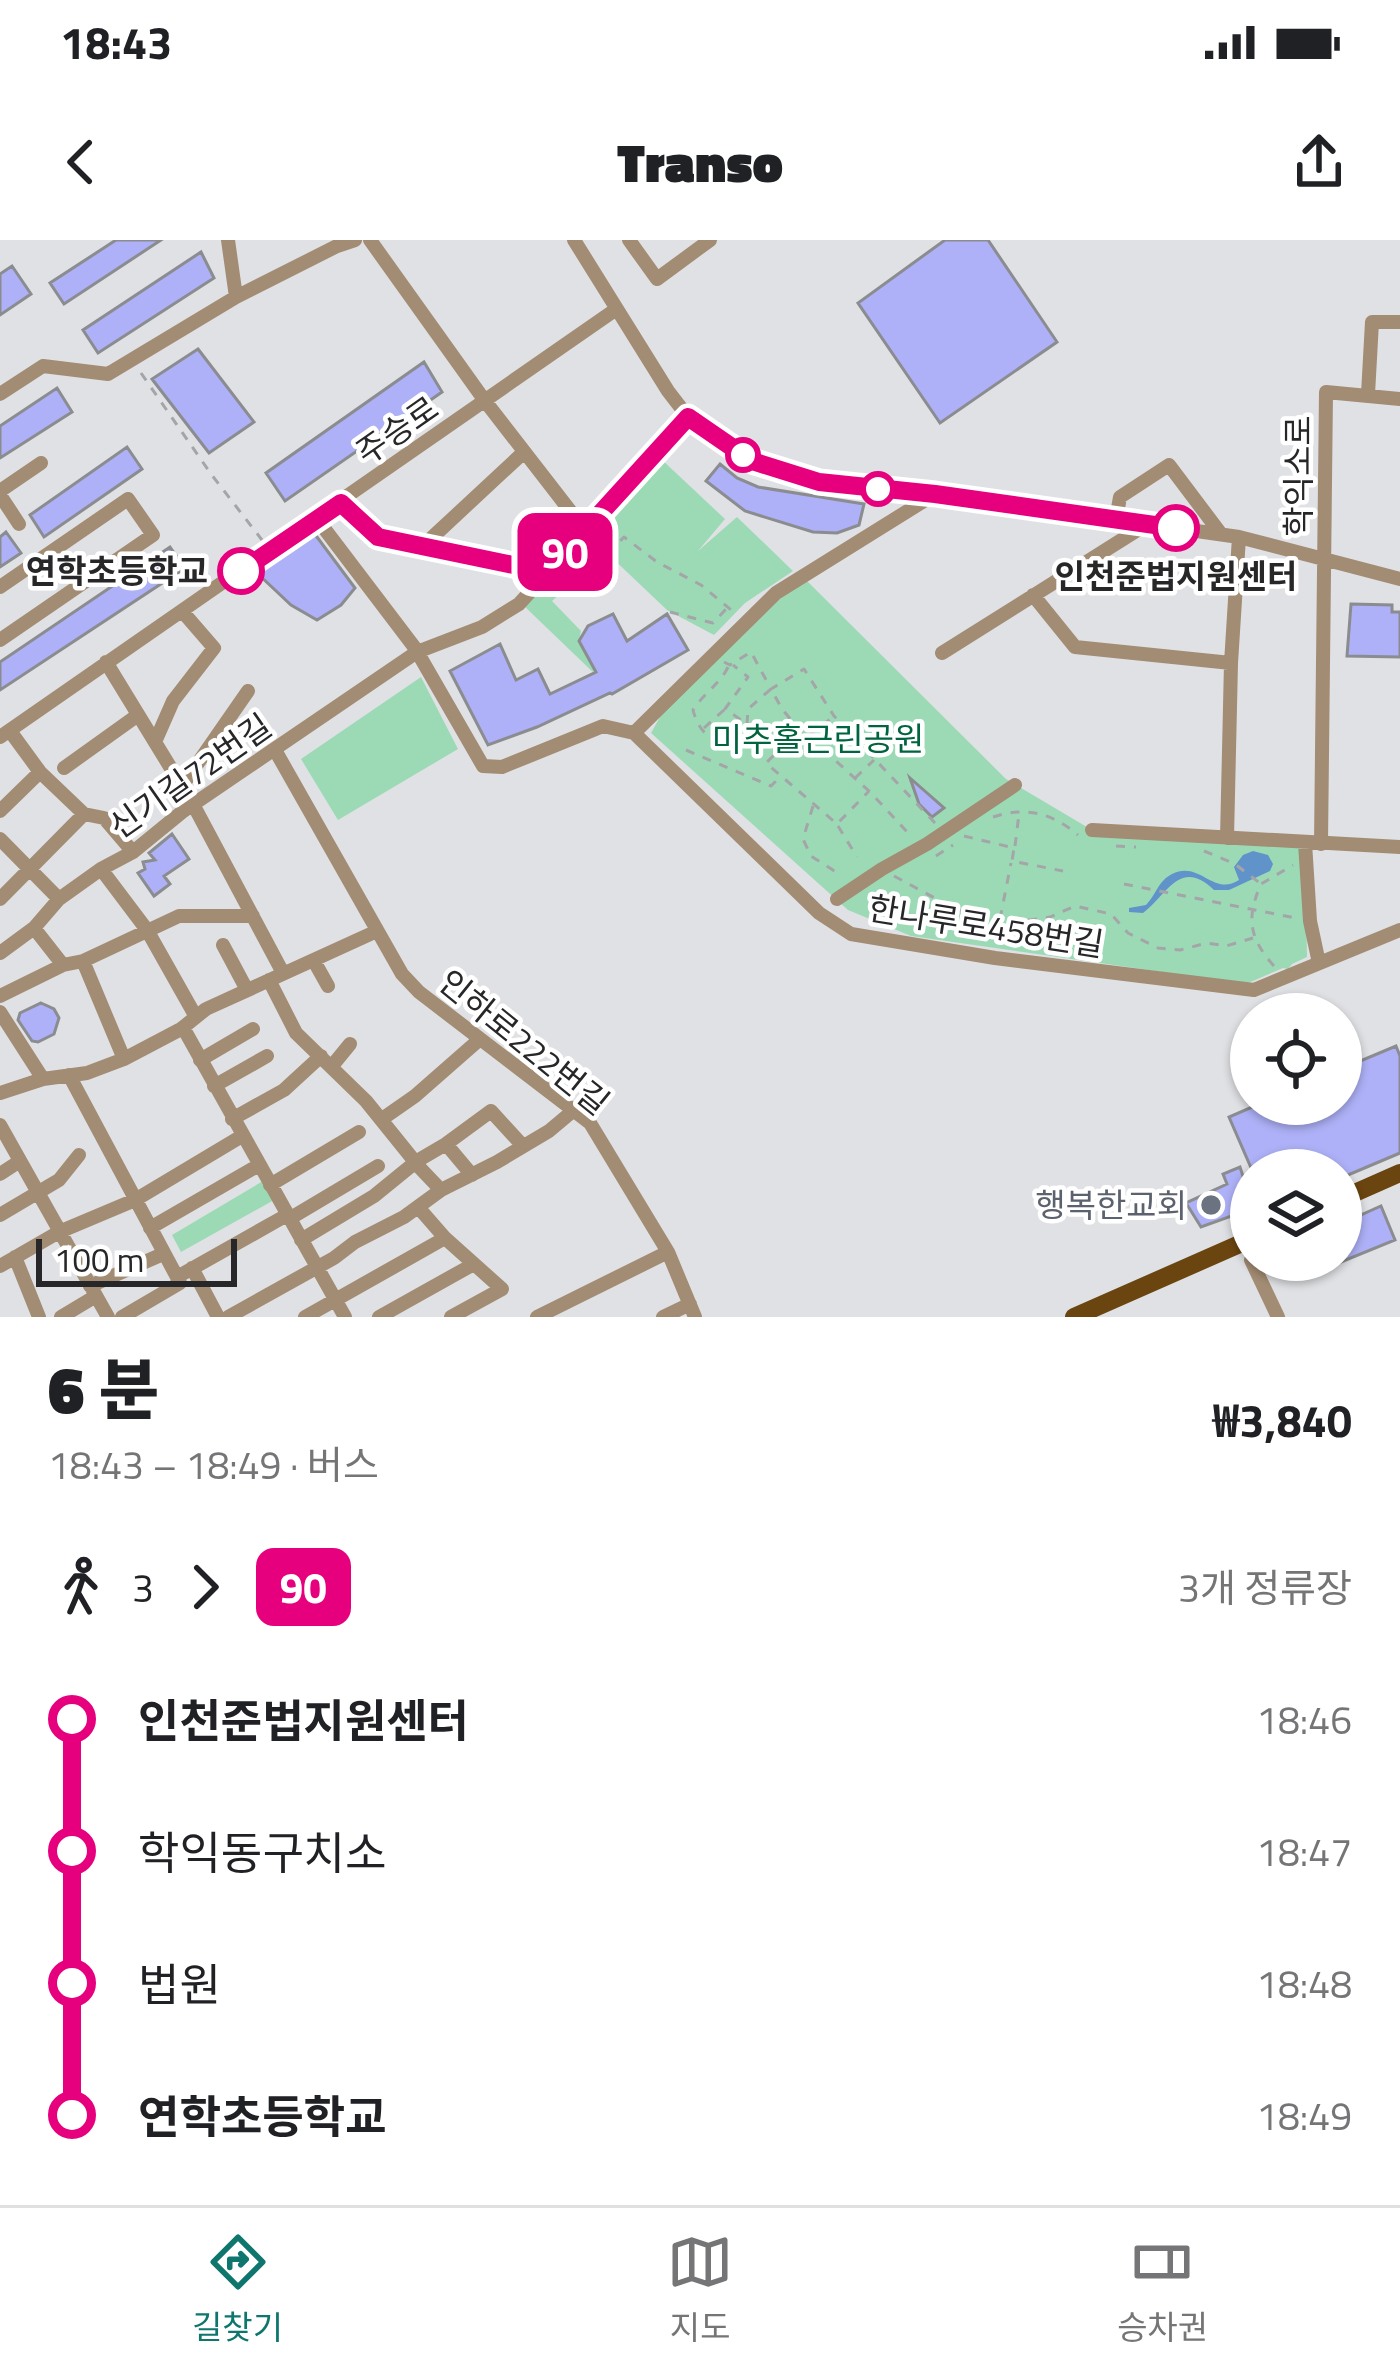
<!DOCTYPE html>
<html lang="ko">
<meta charset="utf-8">
<style>
:root{--surface:#fff;--page:#f2f2f2;--text:#202124;--muted:#757577;--line:#e0e0e0;--accent:#0f766e}
body{margin:0;font-family:"Titillium Web","Noto Sans KR",sans-serif;background:var(--page);color:var(--text);height:100vh;display:flex;flex-direction:column;font-size:45px;white-space:nowrap}
*{box-sizing:border-box;margin:0}
p{font-size:39px;color:var(--muted)}
.icon{flex:none;width:66px;height:66px;fill:none;stroke:currentColor;stroke-width:2;stroke-linecap:round;stroke-linejoin:round}
.map{position:relative;height:1077px;overflow:hidden}
.panel{display:flex;flex-direction:column;background:var(--surface);flex:1}
.panel>*{flex:none}
.badge{padding:0 24px;border-radius:18px;font-size:42px;line-height:78px}
.buttons{position:absolute;left:1230px;top:753px;display:grid;gap:24px}
.buttons a{display:grid;place-items:center;width:132px;height:132px;border-radius:50%;background:var(--surface);box-shadow:0 3px 9px #0004;font-size:60px}
.scale{position:absolute;left:36px;bottom:30px;width:201px;box-sizing:border-box;padding-left:12px;border:6px solid #272729;border-top:0;font-size:33px;line-height:42px;white-space:nowrap;color:#272729;-webkit-text-stroke:9px #fff;paint-order:stroke}
.map>.badge{position:absolute;translate:-50% -50%;box-shadow:0 0 0 6px #fff}
.legs{display:flex;align-items:center;gap:18px;height:132px;padding:0 48px;font-size:39px}
.legs p{margin-inline-start:auto}
.head{display:flex;align-items:center;justify-content:space-between;height:204px;padding:0 48px}
h1{font-size:66px;font-weight:800;line-height:90px}
ul{padding:0 48px;list-style:none}
li{display:flex;align-items:center;gap:42px;height:132px;font-size:45px}
li i{display:grid;place-items:center;width:18px;height:100%;margin:0 15px;background:currentColor}
li i::after{content:'';width:30px;height:30px;margin:-15px;border:9px solid;border-radius:50%;background:var(--surface)}
li p{margin-inline-start:auto}
li:first-child i{background:linear-gradient(#0000 50%,currentColor 0)}
li:last-child i{background:linear-gradient(currentColor 50%,#0000 0)}
.status{display:flex;justify-content:space-between;align-items:center;height:84px;padding:0 60px;background:var(--surface);direction:ltr}
.status svg{height:33px;fill:currentColor}
header{display:flex;justify-content:space-between;align-items:center;height:156px;padding:0 48px;background:var(--surface);font-size:54px;font-weight:800}
.tabs{display:flex;justify-content:space-around;align-items:center;height:168px;border-top:3px solid var(--line);background:var(--surface);font-size:33px;color:var(--muted)}
.tabs a{display:grid;justify-items:center;gap:6px}
.tabs .current{color:var(--accent)}
.map>svg:first-child{display:block}
</style>
<div class="status"><b>18:43</b><svg viewBox="0 0 49 12"><path d="M0 12V9h3v3zM5 12V6h3v6zM10 12V3h3v9zM15 12V0h3v12zM26 1h20v11H26zM47 4h2v5h-2z"/></svg></div>
<header><svg class="icon" aria-label="back" viewBox="0 0 24 24"><path d="M15 5l-7 7 7 7"/></svg>Transo<svg class="icon" aria-label="share" viewBox="0 0 24 24"><path d="M12 15V3M7 8l5-5 5 5M5 13v7h14v-7"/></svg></header>
<div class="map">
<svg width="1400" height="1077" viewBox="0 0 1400 1077">
<rect width="100%" height="100%" fill="#e0e1e4"/>
<path fill="#9cdab6" d="M 660,218 L 725,279 L 698,311 L 737,277 L 793,331 L 745,363 L 714,395 L 667,370 L 608,314 L 583,342 L 559,319 Z
M 547,333 L 563,351 L 552,361 L 581,391 L 579,401 L 599,438 L 522,364 Z
M 807,341 L 1006,539 L 1092,590 L 1305,603 L 1307,717 L 1292,724 L 1288,729 L 1283,728 L 1246,744 L 911,696 L 848,670 L 651,493 L 669,461 L 776,361 Z
M 421,437 L 458,509 L 338,580 L 301,519 Z
M 263,941 L 274,960 L 181,1012 L 172,995 Z"/>
<path fill="#6093c9" d="M 1253,611 L 1268,615 L 1273,624 L 1270,631 L 1229,650 L 1214,650 C 1180,617 1167,655 1143,673 L 1129,672 L 1129,668 L 1146,665 C 1156,655 1158,641 1172,634 C 1200,620 1213,657 1239,640 L 1234,627 L 1243,615 Z"/>
<path fill="#aeb1f7" stroke="#8b8c8f" stroke-width="3" d="M 116,0 L 161,0 L 64,64 L 50,43 Z
M 945,0 L 988,0 L 1057,102 L 940,183 L 858,63 Z
M 201,12 L 214,38 L 98,113 L 83,90 Z
M 12,26 L 31,54 L 0,75 L 0,34 Z
M 198,109 L 254,182 L 209,213 L 152,139 Z
M 424,122 L 442,152 L 285,261 L 266,233 Z
M 57,148 L 72,172 L 0,218 L 0,186 Z
M 127,207 L 142,229 L 44,297 L 30,275 Z
M 720,224 L 737,238 L 758,247 L 864,264 L 859,285 L 837,293 L 813,292 L 745,271 L 706,241 Z
M 6,292 L 21,313 L 0,327 L 0,297 Z
M 314,293 L 355,348 L 341,365 L 317,380 L 291,365 L 257,333 Z
M 170,307 L 185,328 L 0,450 L 0,422 Z
M 1351,364 L 1392,365 L 1392,372 L 1400,372 L 1400,417 L 1347,416 Z
M 613,374 L 627,401 L 667,374 L 688,410 L 612,454 L 610,453 L 537,487 L 488,505 L 450,431 L 500,404 L 516,440 L 538,429 L 550,454 L 596,432 L 579,401 L 588,386 Z
M 910,538 L 944,568 L 932,577 L 919,564 Z
M 172,594 L 189,619 L 164,636 L 170,644 L 154,656 L 138,633 L 145,629 L 143,622 L 155,620 L 149,613 Z
M 41,763 L 54,769 L 59,778 L 54,794 L 38,802 L 32,801 L 18,780 L 20,773 Z
M 1396,806 L 1400,816 L 1400,913 L 1341,938 L 1341,930 L 1252,930 L 1229,877 L 1259,864 L 1341,864 L 1341,829 Z
M 1240,927 L 1251,961 L 1236,966 L 1240,973 L 1201,987 L 1186,963 L 1227,944 L 1223,934 Z
M 1381,966 L 1395,1000 L 1341,1022 L 1341,984 Z"/>
<g fill="none" stroke-linecap="round" stroke-linejoin="round">
<path stroke="#a4a5a8" stroke-width="3" stroke-dasharray="9 9" stroke-linecap="butt" d="M 141,133 L 211,234 L 262,300
M 608,314 L 624,297 L 657,322 L 701,345 L 736,374
M 670,372 L 713,383 L 726,369
M 724,422 L 730,425 L 751,412 L 771,449 L 804,429 L 834,476 L 935,583
M 728,427 C 720,444 703,454 693,470 C 698,490 709,500 728,505 L 747,484 L 725,469 L 748,437 L 733,425
M 747,484 L 748,469 L 771,449 L 782,469 L 792,481 L 870,552 L 911,596
M 704,488 L 724,470
M 799,490 L 766,523 L 837,584 L 869,551
M 808,496 L 833,477
M 686,510 L 771,546 L 780,537
M 855,538 L 874,520
M 813,566 L 803,599 L 811,616 L 836,632
M 993,577 C 1026,566 1052,573 1078,595
M 838,586 L 857,617
M 964,596 L 1014,608 L 1012,621 L 1063,631
M 1015,606 L 1019,574
M 1116,606 L 1136,607
M 1204,611 L 1235,624 L 1261,644
M 936,616 L 953,605
M 894,636 L 957,670 L 987,678 L 1024,681 L 1050,677 L 1075,666 L 1111,674 L 1128,693 L 1158,708 L 1180,710 L 1207,703 L 1226,706 L 1253,698
M 1124,644 L 1296,678
M 1000,679 L 1011,623
M 1274,726 C 1249,698 1246,678 1261,644 L 1293,625"/>
<path stroke="#a28c73" stroke-width="14" d="M 228,0 L 236,57
M 370,0 L 485,161 L 585,290
M 574,0 L 668,151 L 688,177 L 752,222 L 819,242 L 935,254 L 1239,297 L 1400,339
M 629,0 L 657,39 L 710,0
M 0,154 L 43,126 L 108,134 L 236,57 L 337,6 L 355,0
M 1368,154 L 1372,82 L 1400,82
M 0,251 L 41,223
M 0,255 L 19,284
M 341,263 L 378,297 L 424,305 L 524,212
M 317,279 L 415,408 L 483,526 L 502,527 L 603,486 L 634,493 L 819,673 L 851,694 L 995,718 L 1254,750 L 1400,690
M 1116,280 L 1120,257 L 1169,225 L 1221,294
M 424,305 L 433,310 L 547,333
M 0,347 L 128,259 L 153,295 L 0,400
M 1033,355 L 1075,407 L 1231,423
M 942,413 L 1147,284
M 106,422 L 194,566 L 283,733
M 10,491 L 40,532 L 84,574 L 104,578 L 133,612
M 634,493 L 776,353 L 935,254
M 0,497 L 615,70
M 155,502 L 173,461 L 214,408 L 182,371
M 275,510 L 402,734 L 419,752 L 590,883 L 668,1012 L 695,1077
M 64,528 L 138,475
M 182,546 L 248,451
M 0,571 L 40,532
M 1092,590 L 1400,607
M 1227,598 L 1231,423 L 1239,297
M 0,599 L 59,659
M 1305,603 L 1310,681 L 1319,723
M 1321,604 L 1326,152 L 1400,159
M 101,629 L 147,690 L 196,777
M 0,659 L 84,574
M 837,659 L 882,629 L 927,604 L 1015,545
M 34,688 L 63,725
M 223,705 L 247,750
M 0,713 L 34,688 L 59,659 L 101,629 L 133,612 L 182,572 L 417,412 L 482,387 L 519,364 L 688,177
M 83,721 L 124,819
M 314,721 L 328,746
M 269,740 L 296,793 L 366,861 L 420,928 L 441,950
M 0,756 L 63,725 L 83,721 L 179,676 L 253,676
M 0,772 L 43,839
M 181,789 L 185,791 L 345,1077
M 200,820 L 253,789
M 332,826 L 350,804
M 69,835 L 177,1037 L 287,975
M 214,846 L 267,816
M 0,853 L 43,839 L 87,833 L 124,819 L 181,789 L 206,769 L 377,691
M 232,879 L 284,850 L 321,816
M 382,879 L 415,856 L 480,799
M 0,885 L 108,1077
M 446,904 L 472,935
M 0,934 L 20,921
M 270,945 L 359,892
M 418,967 L 445,998 L 502,1049 L 451,1077
M 0,975 L 59,940 L 79,915
M 289,979 L 378,926
M 150,988 L 259,925
M 301,1000 L 374,956 L 417,921 L 446,904 L 491,871 L 523,906
M 15,1017 L 39,1077
M 1251,1020 L 1278,1077
M 0,1026 L 59,992 L 135,960 L 242,896
M 192,1028 L 218,1077
M 90,1046 L 163,1014
M 61,1077 L 96,1056
M 122,1077 L 180,1043 L 177,1037
M 228,1077 L 334,1018 L 355,1002 L 404,977 L 441,950 L 497,922 L 549,891 L 574,870
M 305,1077 L 445,998
M 379,1077 L 474,1024
M 537,1077 L 668,1012
M 663,1077 L 690,1064"/>
<path stroke="#6b450f" stroke-width="18" d="M 1341,959 L 1400,933
M 1074,1077 L 1251,999"/>
</g>
<g fill="none" stroke-linecap="round" stroke-linejoin="round">
<g stroke="#fff" stroke-width="27">
<path id="line-1" d="M 241,331 L 341,263 L 378,297 L 547,332 L 688,177 L 752,221 L 819,242 L 935,254 L 1176,288"/>
</g>
<use href="#line-1" stroke="#e6007e" stroke-width="18"/>
</g>
<g fill="#fff" stroke="#e6007e" stroke-width="6">
<circle cx="743" cy="215" r="15"/>
<circle cx="878" cy="249" r="15"/>
<circle cx="1176" cy="288" r="21"/>
<circle cx="241" cy="331" r="21"/>
</g>
<circle fill="#6b7280" stroke="#fff" stroke-width="4.5" cx="1211" cy="965" r="12"/>
<g text-anchor="middle" dominant-baseline="central" stroke-width="9" stroke-linejoin="round" paint-order="stroke">
<g font-size="33" fill="#272729" stroke="#fff">
<text transform="translate(397 190) rotate(-35)">주승로</text>
<text transform="translate(1298 236) rotate(-90)">학익소로</text>
<text transform="translate(190 536) rotate(-35)">신기길72번길</text>
<text transform="translate(986 686) rotate(9)">한나루로458번길</text>
<text transform="translate(524 802) rotate(39)">인하로222번길</text>
</g>
<g font-size="33" font-weight="bold" fill="#272729" stroke="#fff" text-anchor="end">
<text x="208" y="331">연학초등학교</text>
<text x="1176" y="336" text-anchor="middle">인천준법지원센터</text>
</g>
<g font-size="33" fill="#00643e" stroke="#fff">
<text x="818" y="499">미추홀근린공원</text>
</g>
<g font-size="33" fill="#5b616d" stroke="#fff" text-anchor="end">
<text x="1187" y="965">행복한교회</text>
</g>
</g>
</svg>
<div class="buttons">
<a><svg class="icon" aria-label="locate" viewBox="0 0 24 24"><circle cx="12" cy="12" r="6"/><path d="M12 2v4M12 18v4M2 12h4M18 12h4"/></svg></a>
<a><svg class="icon" aria-label="layers" viewBox="0 0 24 24"><path d="M12 4l9 5-9 5-9-5zM3 14l9 5 9-5"/></svg></a>
</div>
<div class="scale">100 m</div>
<b class="badge" style="left:565px;top:312px;background:#e6007e;color:#fff">90</b>
</div>
<section class="panel">
<div class="head"><div><h1>6 분</h1><p>18:43 – 18:49 · 버스</p></div><b>₩3,840</b></div>
<div class="legs"><svg class="icon" aria-label="walk" viewBox="0 0 24 24"><circle cx="13" cy="4" r="2"/><path d="M13 8l-2 6 4 7M11 14l-3 7M7 12l3-4h3l4 4"/></svg>3<svg class="icon" aria-label="forward" viewBox="0 0 24 24"><path d="M9 5l7 7-7 7"/></svg><b class="badge" style="background:#e6007e;color:#fff">90</b><p>3개 정류장</p></div>
<ul>
<li><i style="color:#e6007e"></i><b>인천준법지원센터</b><p>18:46</p></li>
<li><i style="color:#e6007e"></i><span>학익동구치소</span><p>18:47</p></li>
<li><i style="color:#e6007e"></i><span>법원</span><p>18:48</p></li>
<li><i style="color:#e6007e"></i><b>연학초등학교</b><p>18:49</p></li>
</ul>
</section>
<nav class="tabs">
<a class="current"><svg class="icon" aria-label="directions" viewBox="0 0 24 24"><path d="M12 3l9 9-9 9-9-9zM9 14v-3h6M13 9l2 2-2 2"/></svg>길찾기</a>
<a><svg class="icon" aria-label="map" viewBox="0 0 24 24"><path d="M3 6l6-2 6 2 6-2v14l-6 2-6-2-6 2zM9 4v14M15 6v14"/></svg>지도</a>
<a><svg class="icon" aria-label="tickets" viewBox="0 0 24 24"><path d="M3 7h18v10H3zM15 7v10"/></svg>승차권</a>
</nav>
